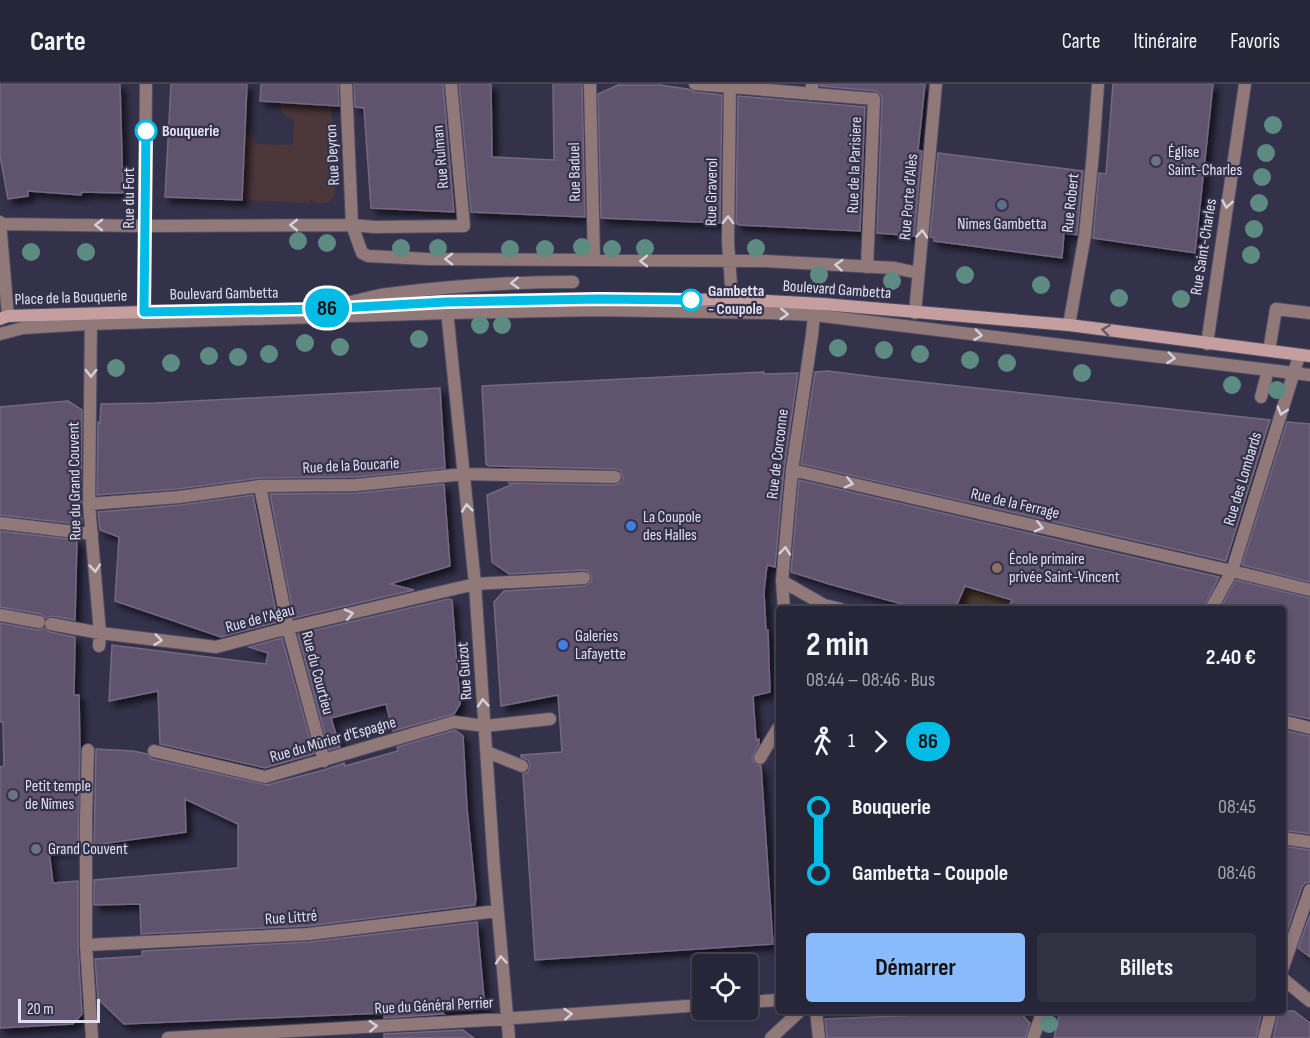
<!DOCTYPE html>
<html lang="fr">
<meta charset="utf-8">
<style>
:root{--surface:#272638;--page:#333243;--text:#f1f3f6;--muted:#a4a5ae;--line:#434353;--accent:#89bafc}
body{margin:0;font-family:"Sofia Sans Condensed",sans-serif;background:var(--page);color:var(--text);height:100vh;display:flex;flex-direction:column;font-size:22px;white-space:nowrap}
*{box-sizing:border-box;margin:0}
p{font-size:20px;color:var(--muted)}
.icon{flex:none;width:33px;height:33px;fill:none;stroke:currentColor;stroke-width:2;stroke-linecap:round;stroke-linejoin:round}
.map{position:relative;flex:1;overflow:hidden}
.side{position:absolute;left:776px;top:522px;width:510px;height:408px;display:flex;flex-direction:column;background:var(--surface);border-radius:6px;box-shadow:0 3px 9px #0003,0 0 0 2px var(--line)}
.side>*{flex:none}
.badge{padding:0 12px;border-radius:20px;font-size:21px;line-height:39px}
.tools{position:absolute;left:692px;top:870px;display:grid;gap:12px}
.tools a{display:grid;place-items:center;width:66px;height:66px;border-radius:6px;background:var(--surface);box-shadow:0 3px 9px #0003,0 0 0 2px var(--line);font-size:30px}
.scale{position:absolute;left:18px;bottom:15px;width:82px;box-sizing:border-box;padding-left:6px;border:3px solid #e0e0f0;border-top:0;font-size:16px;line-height:21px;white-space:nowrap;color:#e0e0f0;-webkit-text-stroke:4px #34324b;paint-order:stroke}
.map>.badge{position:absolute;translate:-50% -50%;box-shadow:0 0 0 3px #fff}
.legs{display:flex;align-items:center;gap:9px;height:66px;padding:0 30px;font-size:20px}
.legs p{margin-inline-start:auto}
.head{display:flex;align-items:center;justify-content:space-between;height:102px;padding:0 30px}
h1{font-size:33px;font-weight:700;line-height:45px}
.button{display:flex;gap:12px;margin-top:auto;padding:12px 30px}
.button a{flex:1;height:69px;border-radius:6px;background:var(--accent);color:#111;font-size:24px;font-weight:700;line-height:69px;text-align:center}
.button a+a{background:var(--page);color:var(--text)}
ul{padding:0 30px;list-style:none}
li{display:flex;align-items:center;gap:21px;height:66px;font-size:22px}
li i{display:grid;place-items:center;width:9px;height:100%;margin:0 8px;background:currentColor}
li i::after{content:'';width:15px;height:15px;margin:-8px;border:4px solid;border-radius:50%;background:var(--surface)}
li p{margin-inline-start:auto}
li:first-child i{background:linear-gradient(#0000 50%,currentColor 0)}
li:last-child i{background:linear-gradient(currentColor 50%,#0000 0)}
header{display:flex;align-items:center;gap:36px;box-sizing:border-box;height:84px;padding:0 30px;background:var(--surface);border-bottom:2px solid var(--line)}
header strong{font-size:28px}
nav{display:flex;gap:33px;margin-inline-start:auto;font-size:21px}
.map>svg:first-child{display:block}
</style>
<header>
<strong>Carte</strong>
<nav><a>Carte</a><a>Itinéraire</a><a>Favoris</a></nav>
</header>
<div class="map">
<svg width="1310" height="954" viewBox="0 0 1310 954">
<defs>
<filter id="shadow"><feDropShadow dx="5.5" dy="5.5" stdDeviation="3" flood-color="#0009"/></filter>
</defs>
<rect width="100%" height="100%" fill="#34324b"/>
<path fill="#4c373b" d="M 280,19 L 331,22 L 337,98 L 335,100 L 335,111 L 329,118 L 319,120 L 310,116 L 309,119 L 242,116 L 245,47 L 252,50 L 257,60 L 293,61 L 294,36 L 284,31 L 281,27 Z"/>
<path fill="#4b392f" d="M 1040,453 L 1008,525 L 948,525 L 970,478 Z"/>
<path fill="#60536d" stroke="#756883" stroke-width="1.5" filter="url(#shadow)" d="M 0,0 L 120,0 L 123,109 L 82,108 L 81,111 L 28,107 L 28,112 L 8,115 L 0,72 Z
M 171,0 L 247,0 L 242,116 L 165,113 Z
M 261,0 L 338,0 L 339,22 L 260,17 Z
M 354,0 L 443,0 L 454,128 L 371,124 L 364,24 L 355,23 Z
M 459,0 L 491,0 L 492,73 L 554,76 L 553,0 L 582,0 L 585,133 L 471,128 Z
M 820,0 L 925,0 L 918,66 L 922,67 L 914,152 L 877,149 L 882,15 L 881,11 L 875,7 L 820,2 Z
M 1113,0 L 1213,0 L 1195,169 L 1093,154 L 1099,89 L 1106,90 Z
M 618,1 L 660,1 L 688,5 L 694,8 L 722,11 L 720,139 L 601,134 L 598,10 Z
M 738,12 L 865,23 L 860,147 L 739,141 L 739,140 L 736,140 Z
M 938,69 L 1083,87 L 1077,151 L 1064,149 L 1062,174 L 934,157 L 934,154 L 930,153 Z
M 828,287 L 875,293 L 1270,336 L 1226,477 L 801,380 L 815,288 Z
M 764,288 L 764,290 L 798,289 L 784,385 L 775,483 L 767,481 L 764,508 L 766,546 L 768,546 L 770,608 L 753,612 L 756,656 L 759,655 L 759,660 L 752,674 L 755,681 L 761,682 L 773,860 L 535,876 L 523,690 L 528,688 L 530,681 L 528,676 L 521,673 L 521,671 L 562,668 L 558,611 L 501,622 L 494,518 L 504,507 L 584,502 L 591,498 L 592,493 L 588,487 L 584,486 L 509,490 L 492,478 L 487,411 L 511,401 L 509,399 L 615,401 L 622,398 L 623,393 L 620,386 L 615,385 L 489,382 L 486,380 L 482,302 Z
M 440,304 L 445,384 L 356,393 L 260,394 L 178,405 L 97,411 L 98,338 L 100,339 L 101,320 L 156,319 Z
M 68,317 L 82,326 L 81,420 L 82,440 L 77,439 L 77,440 L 0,431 L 0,323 Z
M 1287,338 L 1310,340 L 1310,498 L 1242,481 Z
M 799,396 L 1219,493 L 1203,525 L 1008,525 L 1012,516 L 965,502 L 955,525 L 920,525 L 829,500 L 791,488 Z
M 444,400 L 450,482 L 390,500 L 414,506 L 294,534 L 270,410 L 357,409 Z
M 253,411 L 278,538 L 221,553 L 115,517 L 119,453 L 100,446 L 98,428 L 180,421 Z
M 0,447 L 77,456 L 75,536 L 52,532 L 46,534 L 40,530 L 0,523 Z
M 1236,496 L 1310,514 L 1310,635 L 1282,629 L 1282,525 L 1220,525 Z
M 448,515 L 452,516 L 460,620 L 454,630 L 393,647 L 386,620 L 331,634 L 340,663 L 329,666 L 298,550 Z
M 0,539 L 38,546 L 44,544 L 50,548 L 75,553 L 74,611 L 79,611 L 80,665 L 78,763 L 49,767 L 53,799 L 78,797 L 78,862 L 82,930 L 73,940 L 0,944 L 0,683 L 4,682 L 3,638 L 0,638 Z
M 282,554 L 314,670 L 265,684 L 160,660 L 158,607 L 109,617 L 112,561 L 266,580 L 268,569 L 249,563 Z
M 455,646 L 463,652 L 467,724 L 476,814 L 475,821 L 308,842 L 141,850 L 140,820 L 94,821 L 94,796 L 238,784 L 238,740 L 185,715 L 186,748 L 94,761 L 96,665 L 133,667 L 147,670 L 152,675 L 267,701 L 327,685 L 344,679 L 345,682 L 398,667 L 397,663 Z
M 1282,646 L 1310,652 L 1310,750 L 1282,746 Z
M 1282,762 L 1310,766 L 1310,798 L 1305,799 L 1302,803 L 1285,853 L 1282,851 Z
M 1310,831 L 1310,873 L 1298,864 Z
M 477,838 L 485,925 L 439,926 L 444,930 L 384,934 L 384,929 L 124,940 L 98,915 L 95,875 L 142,872 L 142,867 L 309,858 Z
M 1018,927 L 1030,939 L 1025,954 L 827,954 L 825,935 Z
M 1060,927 L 1257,927 L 1257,928 L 1262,927 L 1256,954 L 1054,954 Z
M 1279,927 L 1294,927 L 1310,939 L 1310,954 L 1273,954 Z
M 463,946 L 474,954 L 384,954 L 384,950 Z"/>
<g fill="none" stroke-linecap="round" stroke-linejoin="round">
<g stroke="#504e65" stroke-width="14">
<path id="lane" d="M 695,0 L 874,15 L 867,183
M 342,220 C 357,217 372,212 388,210 C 449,202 512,198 573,198
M 0,250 L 23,244 L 88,240 L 447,229 L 597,226 L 769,229 L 814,231 L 1310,291
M 485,642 L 550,635
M 487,668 L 522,682
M 760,674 L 778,644"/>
</g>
<g stroke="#504e65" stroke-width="14">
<path id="street" d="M 346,0 L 352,141 L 362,169 L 368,172 L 428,175 L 764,177 L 895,184 L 918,189
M 590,0 L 594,176
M 730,0 L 728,158 L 732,215
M 812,10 L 812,0
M 0,138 L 8,232
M 0,140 L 145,142 L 352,141 L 374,143 L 464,142 L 451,0
M 446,217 L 475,500 L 494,784 L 509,954
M 144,228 L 146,0
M 915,229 L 936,0
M 91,230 L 89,420 L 100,549 L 99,562
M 1069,241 L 1085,151 L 1093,69 L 1098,0
M 1207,260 L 1245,0
M 1270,261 L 1276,225 L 1310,229
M 1261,313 L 1266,294
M 792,386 L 1232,487 L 1310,506
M 260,402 L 288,544 L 324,677
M 89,420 L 179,413 L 260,402 L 356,401 L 464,390 L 615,393
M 0,439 L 92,450
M 782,497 L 824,521 L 841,525
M 784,525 L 782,497 L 792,386 L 812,251 L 815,220
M 1211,525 L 1232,487 L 1299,272
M 0,531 L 39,538
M 51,540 L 100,549 L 216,563 L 288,544 L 475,500 L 584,494
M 1282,637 L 1310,644
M 88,666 L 86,735 L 86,861 L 92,954
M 154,667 L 265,693 L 454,638 L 485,642
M 1282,754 L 1310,758
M 86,861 L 309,850 L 497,827
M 1282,886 L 1310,806
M 1282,894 L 1310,917
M 747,918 L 778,916
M 816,927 L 819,954
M 168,954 L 487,936 L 702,921
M 771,954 L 800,927
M 1033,954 L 1043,927
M 1264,954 L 1271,927"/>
</g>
<g stroke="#504e65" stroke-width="14">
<path id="secondary" d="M 0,235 L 8,232 L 144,228 L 323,225 L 446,217 L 599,215 L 692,216 L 732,215 L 823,220 L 1069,241 L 1310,272"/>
</g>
<use href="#lane" stroke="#927979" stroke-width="12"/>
<use href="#street" stroke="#927979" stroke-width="12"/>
<use href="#secondary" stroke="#c59f9f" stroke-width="12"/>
</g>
<g fill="#5d8a81">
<circle cx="1273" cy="41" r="9"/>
<circle cx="1266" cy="69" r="9"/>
<circle cx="1262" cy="93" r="9"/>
<circle cx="1259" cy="119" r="9"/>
<circle cx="1254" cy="145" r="9"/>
<circle cx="298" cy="157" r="9"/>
<circle cx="327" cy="159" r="9"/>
<circle cx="582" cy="163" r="9"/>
<circle cx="401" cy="164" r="9"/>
<circle cx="438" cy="164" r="9"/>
<circle cx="645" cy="164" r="9"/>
<circle cx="756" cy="164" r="9"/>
<circle cx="510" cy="165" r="9"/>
<circle cx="545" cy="165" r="9"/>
<circle cx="612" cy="165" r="9"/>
<circle cx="31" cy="168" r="9"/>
<circle cx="86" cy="168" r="9"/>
<circle cx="1251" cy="171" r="9"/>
<circle cx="819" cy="191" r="9"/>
<circle cx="965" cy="191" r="9"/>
<circle cx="892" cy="197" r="9"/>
<circle cx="1041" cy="201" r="9"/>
<circle cx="1119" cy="214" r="9"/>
<circle cx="1181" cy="215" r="9"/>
<circle cx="480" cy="241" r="9"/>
<circle cx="502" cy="241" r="9"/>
<circle cx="419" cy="255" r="9"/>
<circle cx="305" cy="259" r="9"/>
<circle cx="340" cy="263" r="9"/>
<circle cx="838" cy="264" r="9"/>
<circle cx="884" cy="266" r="9"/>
<circle cx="269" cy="270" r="9"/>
<circle cx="920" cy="270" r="9"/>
<circle cx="209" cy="272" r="9"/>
<circle cx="238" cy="273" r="9"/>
<circle cx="970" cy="276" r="9"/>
<circle cx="171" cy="279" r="9"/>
<circle cx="1007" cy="279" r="9"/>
<circle cx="116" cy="284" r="9"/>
<circle cx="1082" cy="289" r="9"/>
<circle cx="1232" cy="301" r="9"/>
<circle cx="1277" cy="306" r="9"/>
<circle cx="1049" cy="940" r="9"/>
</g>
<defs><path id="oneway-chevron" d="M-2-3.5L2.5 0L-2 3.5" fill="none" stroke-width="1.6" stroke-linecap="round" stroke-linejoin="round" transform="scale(1.5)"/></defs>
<g stroke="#d4d1de">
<use href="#oneway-chevron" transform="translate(1227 120) rotate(99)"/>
<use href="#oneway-chevron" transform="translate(728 136) rotate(-89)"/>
<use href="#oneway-chevron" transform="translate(99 141) rotate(-179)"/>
<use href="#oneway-chevron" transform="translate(294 141) rotate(180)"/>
<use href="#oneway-chevron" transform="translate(922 150) rotate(-85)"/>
<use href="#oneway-chevron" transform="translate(449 175) rotate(-180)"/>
<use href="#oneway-chevron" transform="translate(644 177) rotate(-180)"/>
<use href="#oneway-chevron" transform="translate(839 181) rotate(-176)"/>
<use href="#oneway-chevron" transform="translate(515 199) rotate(177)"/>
<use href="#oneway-chevron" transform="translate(784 230) rotate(3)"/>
<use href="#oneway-chevron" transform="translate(978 251) rotate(7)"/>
<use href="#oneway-chevron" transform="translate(1171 274) rotate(7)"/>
<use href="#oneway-chevron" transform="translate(91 289) rotate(90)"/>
<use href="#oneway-chevron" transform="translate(1282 327) rotate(107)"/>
<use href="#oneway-chevron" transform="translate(849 399) rotate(13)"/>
<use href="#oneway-chevron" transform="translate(467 424) rotate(-96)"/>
<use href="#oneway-chevron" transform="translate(1039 443) rotate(13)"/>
<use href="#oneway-chevron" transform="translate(785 467) rotate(-85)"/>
<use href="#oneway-chevron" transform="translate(95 484) rotate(85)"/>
<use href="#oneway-chevron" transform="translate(349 530) rotate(-13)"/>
<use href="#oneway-chevron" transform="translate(158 556) rotate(7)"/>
<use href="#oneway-chevron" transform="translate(483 619) rotate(-94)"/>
<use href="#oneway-chevron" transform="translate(501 876) rotate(-95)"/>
<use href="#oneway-chevron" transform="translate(568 930) rotate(-4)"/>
<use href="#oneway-chevron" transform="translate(373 942) rotate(-3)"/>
</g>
<use stroke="#675868" href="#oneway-chevron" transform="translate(1106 246) rotate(-172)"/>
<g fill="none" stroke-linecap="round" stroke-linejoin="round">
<g stroke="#fff" stroke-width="14">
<path id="line-1" d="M 146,47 L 144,228 L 323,225 L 446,218 L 599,215 L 691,216"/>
</g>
<use href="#line-1" stroke="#02bce5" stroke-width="9"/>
</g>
<g fill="#fff" stroke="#02bce5" stroke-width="3">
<circle cx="146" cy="47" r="10"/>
<circle cx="691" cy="216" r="10"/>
</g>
<g fill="#6b7280" stroke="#34324b" stroke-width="2">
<circle cx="1156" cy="77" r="6"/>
<circle cx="13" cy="711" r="6"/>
<circle cx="36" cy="765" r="6"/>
</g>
<circle fill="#5c6f8a" stroke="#34324b" stroke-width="2" cx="1002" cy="121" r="6"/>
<g fill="#3f7fe0" stroke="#34324b" stroke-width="2">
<circle cx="631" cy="442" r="6"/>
<circle cx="563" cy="561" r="6"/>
</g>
<circle fill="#8d6e63" stroke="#34324b" stroke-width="2" cx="997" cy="484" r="6"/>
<g text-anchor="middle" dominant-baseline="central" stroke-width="4.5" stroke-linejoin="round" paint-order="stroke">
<g font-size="16" font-weight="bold" fill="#e0e0f0" stroke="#34324b" text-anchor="start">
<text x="162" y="47">Bouquerie</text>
<text x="708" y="207">Gambetta<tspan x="708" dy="18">- Coupole</tspan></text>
</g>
<g font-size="16" fill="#e0e0f0" stroke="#34324b" text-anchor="start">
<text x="1168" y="68">Église<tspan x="1168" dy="18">Saint-Charles</tspan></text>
<text x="1002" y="140" text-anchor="middle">Nimes Gambetta</text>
<text x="643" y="433">La Coupole<tspan x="643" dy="18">des Halles</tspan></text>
<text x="1009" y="475">École primaire<tspan x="1009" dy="18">privée Saint-Vincent</tspan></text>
<text x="575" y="552">Galeries<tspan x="575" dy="18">Lafayette</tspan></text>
<text x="25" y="702">Petit temple<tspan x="25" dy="18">de Nîmes</tspan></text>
<text x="48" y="765">Grand Couvent</text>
</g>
<g font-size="16" fill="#e0e0f0" stroke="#34324b">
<text transform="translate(333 71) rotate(-93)">Rue Deyron</text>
<text transform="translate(441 73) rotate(-95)">Rue Rulman</text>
<text transform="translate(855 81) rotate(-88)">Rue de la Parisiere</text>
<text transform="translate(575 88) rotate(-91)">Rue Baduel</text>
<text transform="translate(712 108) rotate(-89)">Rue Graverol</text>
<text transform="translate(909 113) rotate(-85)">Rue Porte d'Alès</text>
<text transform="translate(129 114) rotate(-90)">Rue du Fort</text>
<text transform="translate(1071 119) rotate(-84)">Rue Robert</text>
<text transform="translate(1204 163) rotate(-81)">Rue Saint-Charles</text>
<text transform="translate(837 206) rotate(4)">Boulevard Gambetta</text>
<text transform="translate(224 210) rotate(-1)">Boulevard Gambetta</text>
<text transform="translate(71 214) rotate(-2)">Place de la Bouquerie</text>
<text transform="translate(778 370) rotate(-83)">Rue de Corconne</text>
<text transform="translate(351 382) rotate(-3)">Rue de la Boucarie</text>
<text transform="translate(1243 395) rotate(-73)">Rue des Lombards</text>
<text transform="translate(75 397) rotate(-91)">Rue du Grand Couvent</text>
<text transform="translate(1015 420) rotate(13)">Rue de la Ferrage</text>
<text transform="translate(260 535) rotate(-15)">Rue de l'Agau</text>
<text transform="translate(465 587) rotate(-94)">Rue Guizot</text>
<text transform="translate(317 589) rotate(75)">Rue du Courtieu</text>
<text transform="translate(333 656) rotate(-16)">Rue du Mûrier d'Espagne</text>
<text transform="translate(291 834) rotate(-4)">Rue Littré</text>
<text transform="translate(434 922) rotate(-3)">Rue du Général Perrier</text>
</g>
</g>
</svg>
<div class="tools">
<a><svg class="icon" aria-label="locate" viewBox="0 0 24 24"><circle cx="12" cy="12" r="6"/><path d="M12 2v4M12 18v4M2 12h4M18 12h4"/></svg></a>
</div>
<div class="scale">20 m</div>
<b class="badge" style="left:327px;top:224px;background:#02bce5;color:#111">86</b>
<section class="side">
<div class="head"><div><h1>2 min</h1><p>08:44 – 08:46 · Bus</p></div><b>2.40 €</b></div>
<div class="legs"><svg class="icon" aria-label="walk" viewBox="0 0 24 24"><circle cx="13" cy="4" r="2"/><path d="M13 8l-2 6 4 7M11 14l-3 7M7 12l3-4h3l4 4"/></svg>1<svg class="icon" aria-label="forward" viewBox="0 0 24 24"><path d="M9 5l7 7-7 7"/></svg><b class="badge" style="background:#02bce5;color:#111">86</b></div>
<ul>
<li><i style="color:#02bce5"></i><b>Bouquerie</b><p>08:45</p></li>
<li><i style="color:#02bce5"></i><b>Gambetta - Coupole</b><p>08:46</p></li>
</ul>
<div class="button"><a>Démarrer</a><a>Billets</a></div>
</section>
</div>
